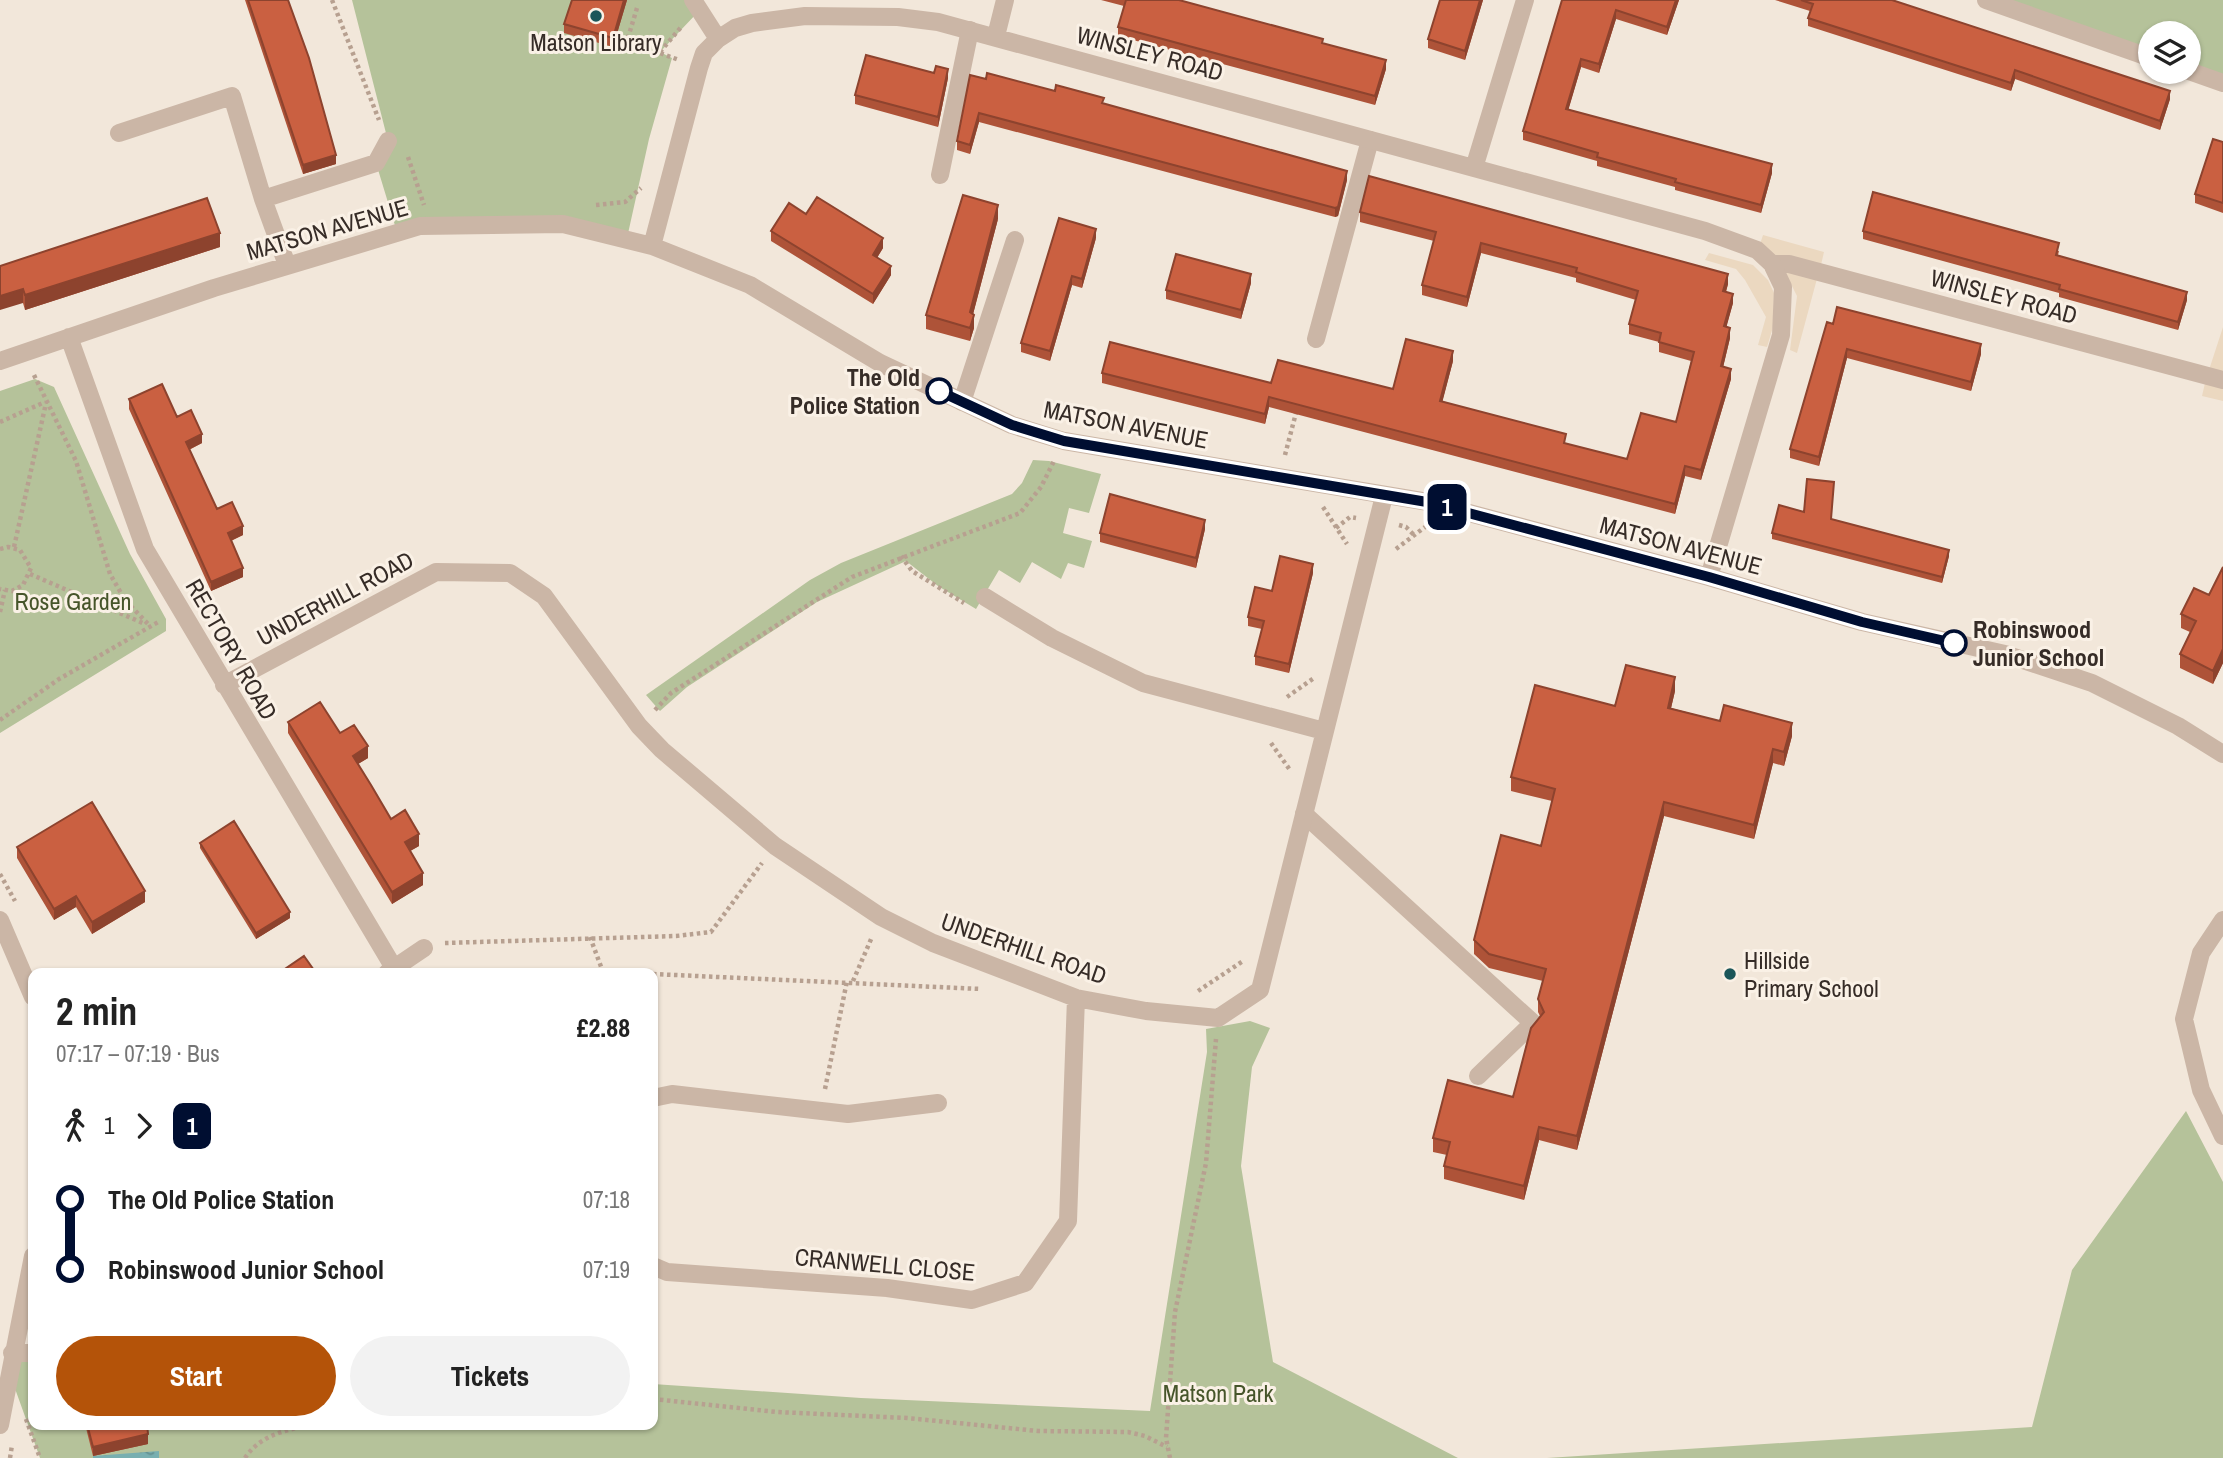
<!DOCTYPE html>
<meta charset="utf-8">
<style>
:root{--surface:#fff;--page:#f2f2f2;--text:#222;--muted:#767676;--accent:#b45309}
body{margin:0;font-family:"Archivo Narrow",sans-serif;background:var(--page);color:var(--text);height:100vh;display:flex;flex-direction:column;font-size:26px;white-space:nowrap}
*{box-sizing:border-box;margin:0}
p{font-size:23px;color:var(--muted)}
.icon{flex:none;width:38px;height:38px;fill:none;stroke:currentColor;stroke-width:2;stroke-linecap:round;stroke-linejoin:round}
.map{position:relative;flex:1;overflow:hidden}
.side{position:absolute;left:28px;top:968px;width:630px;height:462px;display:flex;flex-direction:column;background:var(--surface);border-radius:14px;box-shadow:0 2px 5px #0004}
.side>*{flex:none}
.badge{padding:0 14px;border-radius:10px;font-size:24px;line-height:46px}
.tools{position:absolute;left:2138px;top:21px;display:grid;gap:14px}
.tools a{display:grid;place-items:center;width:63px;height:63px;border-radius:50%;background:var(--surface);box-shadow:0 2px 5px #0004;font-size:35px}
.map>.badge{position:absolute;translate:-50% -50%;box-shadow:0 0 0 4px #fff}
.legs{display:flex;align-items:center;gap:10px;height:77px;padding:0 28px;font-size:23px}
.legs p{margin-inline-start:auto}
.overview{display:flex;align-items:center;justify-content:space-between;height:119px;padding:0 28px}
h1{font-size:38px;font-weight:800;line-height:52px}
.primary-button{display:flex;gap:14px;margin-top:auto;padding:14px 28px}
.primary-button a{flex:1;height:80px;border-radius:42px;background:var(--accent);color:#fff;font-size:28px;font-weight:800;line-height:80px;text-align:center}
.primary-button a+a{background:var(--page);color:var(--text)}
ul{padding:0 28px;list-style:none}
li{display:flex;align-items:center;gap:24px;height:70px;font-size:26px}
li i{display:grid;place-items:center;width:10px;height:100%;margin:0 9px;background:currentColor}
li i::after{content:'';width:18px;height:18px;margin:-9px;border:5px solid;border-radius:50%;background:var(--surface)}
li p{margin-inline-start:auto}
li:first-child i{background:linear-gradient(#0000 50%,currentColor 0)}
li:last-child i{background:linear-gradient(currentColor 50%,#0000 0)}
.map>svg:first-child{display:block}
</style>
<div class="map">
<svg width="2223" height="1458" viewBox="0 0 2223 1458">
<defs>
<pattern id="water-ripples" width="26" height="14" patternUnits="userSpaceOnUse" patternTransform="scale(1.75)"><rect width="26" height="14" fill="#78afb0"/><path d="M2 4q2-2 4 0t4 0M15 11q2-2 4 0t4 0" fill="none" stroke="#638f8f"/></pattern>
</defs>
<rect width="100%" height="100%" fill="#f2e7da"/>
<path fill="#b5c29a" d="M 352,0 L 693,0 L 698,12 L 660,52 L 672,58 L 649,139 L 627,238 L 563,224 L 397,232 L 376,163 L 388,141 Z
M 1986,0 L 2223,0 L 2223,83 L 2189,71 L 2189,33 L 2151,33 L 2151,58 Z
M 35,379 L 54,387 L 130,554 L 166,619 L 166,631 L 0,733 L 0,391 Z
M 1033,460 L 1049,461 L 1101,474 L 1089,513 L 1069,508 L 1063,533 L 1092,541 L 1084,568 L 1068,563 L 1061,579 L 1032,562 L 1020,583 L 999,570 L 976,609 L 938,586 L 906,561 L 817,602 L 687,687 L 660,711 L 646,695 L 810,580 L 841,563 L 1012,494 L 1022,483 Z
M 1250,1021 L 1270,1028 L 1252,1067 L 1241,1166 L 1273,1362 L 1458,1458 L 40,1458 L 9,1372 L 12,1353 L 33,1342 L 33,1424 L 653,1424 L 653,1384 L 861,1398 L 1150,1411 L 1207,1052 L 1206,1029 Z
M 2186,1111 L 2223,1182 L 2223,1458 L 1547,1458 L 2032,1427 L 2072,1270 Z"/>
<path fill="#ebd8c0" d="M 1763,235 L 1824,252 L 1821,265 L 2209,370 L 2223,327 L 2223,401 L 2202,396 L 2205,383 L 1818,275 L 1797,353 L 1790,350 L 1797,296 L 1781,264 L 1759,247 Z
M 1709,253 L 1753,265 L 1768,280 L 1774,293 L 1773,327 L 1767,347 L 1758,345 L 1766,317 L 1745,280 L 1736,269 L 1705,260 Z"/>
<path fill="url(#water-ripples)" d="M 159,1451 L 159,1458 L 93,1458 L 93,1456 Z"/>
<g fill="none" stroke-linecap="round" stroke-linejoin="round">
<path stroke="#b7a090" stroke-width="4.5" stroke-dasharray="3.5 3.5" stroke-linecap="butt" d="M 332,0 L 379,120
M 637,8 L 627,41 L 679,60
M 660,52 L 682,26
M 408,157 L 424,205
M 596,205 L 625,202 L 641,188
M 34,375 L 76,461 L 110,574 L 125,600 L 149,625
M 0,422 L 45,402
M 1285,455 L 1297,409
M 1323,507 L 1347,544
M 1399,525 L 1406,527 L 1414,535
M 1336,528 L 1350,517 L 1356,518
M 14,547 L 46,403
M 0,549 L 8,547 L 20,550 L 31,568 L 23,585 L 12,591 L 0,589
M 1396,549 L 1425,527
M 901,556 L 912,571 L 964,603
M 30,574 L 145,624
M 0,612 L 5,590
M 1287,697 L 1314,678
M 655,710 L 671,693 L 852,577 L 1020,513 L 1041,487 L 1054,461
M 0,720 L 59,679 L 160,621
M 1271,743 L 1290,770
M 0,874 L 15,901
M 590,937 L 603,972 L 637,973
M 445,943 L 676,936 L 711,932 L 762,863
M 653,974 L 981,989
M 853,981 L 872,937
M 1198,991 L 1243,961
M 825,1089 L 847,981
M 653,1399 L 777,1412 L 907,1418 L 1038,1431 L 1128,1432 L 1145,1436 L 1167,1447
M 26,1419 L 40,1458
M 10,1458 L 12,1445
M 245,1458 C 261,1433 293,1428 320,1424
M 1170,1458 L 1166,1438 L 1175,1312 L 1206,1163 L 1216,1039"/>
<path stroke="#cbb6a6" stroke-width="18" d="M 940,175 L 970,30
M 1316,339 L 1370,140
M 962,402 L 1015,240
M 1304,814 L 1533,1023 L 1478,1076
M 12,1353 L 33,1353"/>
<path stroke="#cbb6a6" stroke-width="18" d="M 1772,264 L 1789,264 L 2223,380"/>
<path stroke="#cbb6a6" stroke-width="18" d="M 693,0 L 718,39
M 1986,0 L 2151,58
M 996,36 L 1005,0
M 2189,71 L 2223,83
M 119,133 L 232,96 L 263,199 L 287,265
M 1474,168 L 1525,0
M 263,199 L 376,163 L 388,141
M 652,246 L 699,68 L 704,53 L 718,39 L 735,28 L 752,23 L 805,16 L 898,17 L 938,22 L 1705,231 L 1757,250 L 1772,264 L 1783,287 L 1781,335 L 1709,577
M 69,337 L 145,549 L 394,968
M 0,361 L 214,288 L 420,226 L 563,224 L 652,246 L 750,285 L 880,363 L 1012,425 L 1064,441 L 1428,502 L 1709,577 L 1862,622 L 2005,654 L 2092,683 L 2178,726 L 2223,754
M 985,597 L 1052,638 L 1143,683 L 1324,731
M 224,685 L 436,572 L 510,573 L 544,596 L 639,726 L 662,750 L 775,846 L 881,917 L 933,943 L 1076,998 L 1146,1011 L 1218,1018 L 1260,990 L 1384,496
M 0,920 L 33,997
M 2223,920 L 2201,953 L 2184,1019 L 2201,1090 L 2223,1136
M 387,973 L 424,948
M 653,1098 L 672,1094 L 848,1114 L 938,1103
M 653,1266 L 667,1272 L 887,1288 L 972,1300 L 1025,1283 L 1068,1221 L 1076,998
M 0,1425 L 33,1256"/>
</g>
<path fill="#ae5338" d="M 245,0 L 288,0 L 336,164 L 303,174 Z
M 572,0 L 627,0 L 613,47 L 564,33 L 564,24 Z
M 1101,0 L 1179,0 L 1323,43 L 1386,69 L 1375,105 L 1118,36 L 1118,27 L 1124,6 Z
M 1440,0 L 1483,0 L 1465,60 L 1428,48 L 1428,39 Z
M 1562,0 L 1679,0 L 1667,35 L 1616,19 L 1599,73 L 1581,67 L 1568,110 L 1772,173 L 1761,213 L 1675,190 L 1675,187 L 1597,166 L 1597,161 L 1523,140 L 1523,131 Z
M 1775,0 L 1892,0 L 2170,99 L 2160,130 L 2015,79 L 2011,91 L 1808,26 L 1808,18 L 1810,11 Z
M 934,73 L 948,78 L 938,127 L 855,104 L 855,95 Z
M 986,79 L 1104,104 L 1347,180 L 1338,216 L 1335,217 L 979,122 L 970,154 L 957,150 L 957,141 Z
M 2223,142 L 2223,213 L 2195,203 L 2195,194 Z
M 1360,212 L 1728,284 L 1726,292 L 1733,303 L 1726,327 L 1730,338 L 1723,367 L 1731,379 L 1701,480 L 1685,476 L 1675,514 L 1269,407 L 1265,424 L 1102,383 L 1102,373 L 1393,389 L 1453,361 L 1442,402 L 1566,444 L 1627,459 L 1676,422 L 1691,361 L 1659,352 L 1659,342 L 1629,334 L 1629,324 L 1636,300 L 1576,282 L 1576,278 L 1481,253 L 1467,307 L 1422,295 L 1422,285 L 1434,241 L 1360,222 Z
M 806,214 L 883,248 L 877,258 L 891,275 L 873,304 L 771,241 L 771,231 Z
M 998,219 L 973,314 L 974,328 L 970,341 L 926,329 L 926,315 Z
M 1863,231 L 2059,251 L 2058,255 L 2187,300 L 2178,330 L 2059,297 L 2059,293 L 1863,239 Z
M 1096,238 L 1082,288 L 1072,285 L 1050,361 L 1021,352 L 1021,343 Z
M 220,247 L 25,310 L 23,303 L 0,266 Z
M 1251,283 L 1241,319 L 1166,299 L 1166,290 Z
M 1827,322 L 1981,354 L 1971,391 L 1847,358 L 1819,466 L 1790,458 L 1790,449 Z
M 129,399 L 177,417 L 202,443 L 189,450 L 217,509 L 243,535 L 231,541 L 243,577 L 211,591 L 129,409 Z
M 1832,519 L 1949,556 L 1942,583 L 1772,539 L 1772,533 Z
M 1205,529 L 1196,568 L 1100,542 L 1100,533 Z
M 2223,567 L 2223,663 L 2213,684 L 2180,668 L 2180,654 L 2190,632 L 2181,628 L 2181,614 L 2209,595 Z
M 1313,573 L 1289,673 L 1255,665 L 1255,656 L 1262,629 L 1248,626 L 1248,617 L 1272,591 Z
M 1675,691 L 1671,708 L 1720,721 L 1792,736 L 1784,766 L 1773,763 L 1754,839 L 1664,816 L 1577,1150 L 1539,1140 L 1524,1200 L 1444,1179 L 1444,1166 L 1447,1155 L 1433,1152 L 1433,1138 L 1513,1097 L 1540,1016 L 1538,1012 L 1538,999 L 1543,981 L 1489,968 L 1474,954 L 1474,940 L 1541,846 L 1552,801 L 1511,791 L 1511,777 L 1615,706 Z
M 288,722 L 340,733 L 368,758 L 358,764 L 391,819 L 419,846 L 410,851 L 423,885 L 392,904 L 288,733 Z
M 200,843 L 290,918 L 256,939 L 200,848 Z
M 17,847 L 145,902 L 92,934 L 76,907 L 54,920 L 17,858 Z
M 85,1424 L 147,1424 L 148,1444 L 93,1456 Z"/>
<path fill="#8d432e" d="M 624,0 L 627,0 L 613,47 L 613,38 Z
M 1480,0 L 1483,0 L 1465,60 L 1465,51 Z
M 1676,0 L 1679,0 L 1667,35 L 1667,27 Z
M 1616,10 L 1616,19 L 1599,73 L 1599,64 Z
M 1581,59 L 1581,67 L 1566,118 L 1566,109 Z
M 1386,60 L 1386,69 L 1375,105 L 1375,96 Z
M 948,69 L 948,78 L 938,127 L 938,117 Z
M 2015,70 L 2015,79 L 2011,91 L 2011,83 Z
M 2170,91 L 2170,99 L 2160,130 L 2160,121 Z
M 979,113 L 979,122 L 970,154 L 970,145 Z
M 336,155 L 336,164 L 303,174 L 303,165 Z
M 1772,164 L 1772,173 L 1761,213 L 1761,205 Z
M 1347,171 L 1347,180 L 1338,216 L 1335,217 L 1335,208 Z
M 998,205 L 998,219 L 970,326 L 970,312 Z
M 1096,229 L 1096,238 L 1082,288 L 1082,279 Z
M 220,233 L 220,247 L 25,310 L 25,295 Z
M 883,238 L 883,248 L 873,264 L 873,255 Z
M 1481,243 L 1481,253 L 1467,307 L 1467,297 Z
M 891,266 L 891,275 L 873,304 L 873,294 Z
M 1251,274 L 1251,283 L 1241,319 L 1241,310 Z
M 1728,274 L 1728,284 L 1723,301 L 1723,291 Z
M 1072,276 L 1072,285 L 1050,361 L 1050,351 Z
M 23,289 L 23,303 L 0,310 L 0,296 Z
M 2187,292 L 2187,300 L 2178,330 L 2178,322 Z
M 1733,294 L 1733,303 L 1724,336 L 1724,326 Z
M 974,315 L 974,328 L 970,341 L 970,328 Z
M 1730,328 L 1730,338 L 1721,376 L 1721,366 Z
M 1981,344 L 1981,354 L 1971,391 L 1971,382 Z
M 1847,349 L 1847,358 L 1819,466 L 1819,457 Z
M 1453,351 L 1453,361 L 1440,411 L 1440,401 Z
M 1731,369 L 1731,379 L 1701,480 L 1701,470 Z
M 1269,397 L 1269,407 L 1265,424 L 1265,414 Z
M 202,434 L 202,443 L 186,451 L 186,442 Z
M 1685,466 L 1685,476 L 1675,514 L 1675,504 Z
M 1205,520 L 1205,529 L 1196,568 L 1196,558 Z
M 243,526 L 243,535 L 228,542 L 228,533 Z
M 1949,550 L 1949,556 L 1942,583 L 1942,577 Z
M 1313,564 L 1313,573 L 1289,673 L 1289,664 Z
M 243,568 L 243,577 L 211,591 L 211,582 Z
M 2223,649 L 2223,663 L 2213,684 L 2213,671 Z
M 1675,677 L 1675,691 L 1668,721 L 1668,708 Z
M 1792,723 L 1792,736 L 1784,766 L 1784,752 Z
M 368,746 L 368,758 L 353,767 L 353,756 Z
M 1773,749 L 1773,763 L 1754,839 L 1754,825 Z
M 1664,802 L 1664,816 L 1577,1150 L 1577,1136 Z
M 419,834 L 419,846 L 405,854 L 405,842 Z
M 423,873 L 423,885 L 392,904 L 392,892 Z
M 145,891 L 145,902 L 92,934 L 92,922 Z
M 76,896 L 76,907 L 54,920 L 54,909 Z
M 290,912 L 290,918 L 256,939 L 256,933 Z
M 1539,1127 L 1539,1140 L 1524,1200 L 1524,1186 Z
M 148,1434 L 148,1444 L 93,1456 L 93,1447 Z"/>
<path fill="#ca6041" stroke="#8d432e" stroke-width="2" d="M 248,0 L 288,0 L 309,58 L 336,155 L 303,165 Z
M 572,0 L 624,0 L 613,38 L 564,24 Z
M 1126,0 L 1179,0 L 1323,39 L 1322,43 L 1386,60 L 1375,96 L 1118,27 Z
M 1440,0 L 1480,0 L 1465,51 L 1428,39 Z
M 1562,0 L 1676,0 L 1667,27 L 1616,10 L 1599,64 L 1581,59 L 1566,109 L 1772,164 L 1761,205 L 1675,182 L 1676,179 L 1597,157 L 1598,153 L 1523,131 Z
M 1801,0 L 1892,0 L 2170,91 L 2160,121 L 2015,70 L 2011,83 L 1808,18 L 1813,4 Z
M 866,55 L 934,73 L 936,66 L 948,69 L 938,117 L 855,95 Z
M 987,73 L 1055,91 L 1056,85 L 1104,98 L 1102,103 L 1347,171 L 1338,207 L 1335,208 L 979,113 L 970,145 L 957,141 L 970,75 L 986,79 Z
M 2213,139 L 2223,142 L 2223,203 L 2195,194 Z
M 1369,176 L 1728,274 L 1723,291 L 1733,294 L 1724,326 L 1730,328 L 1721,366 L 1731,369 L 1701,470 L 1685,466 L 1675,504 L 1269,397 L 1265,414 L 1102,373 L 1110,342 L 1271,383 L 1278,360 L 1393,389 L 1406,339 L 1453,351 L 1440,401 L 1566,434 L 1564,443 L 1627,459 L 1641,413 L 1676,422 L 1694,352 L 1659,342 L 1661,333 L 1629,324 L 1638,291 L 1576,272 L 1577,268 L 1481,243 L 1467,297 L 1422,285 L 1436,232 L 1360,212 Z
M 1873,192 L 2059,243 L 2056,255 L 2187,292 L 2178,322 L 2059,289 L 2060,285 L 1863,231 Z
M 963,195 L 998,205 L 970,312 L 974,315 L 970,328 L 926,315 Z
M 817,197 L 883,238 L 873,255 L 891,266 L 873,294 L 771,231 L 789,203 L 806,214 Z
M 207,198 L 220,233 L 25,295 L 23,289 L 0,296 L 0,266 Z
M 1059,218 L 1096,229 L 1082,279 L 1072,276 L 1050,351 L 1021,343 Z
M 1176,254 L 1251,274 L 1241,310 L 1166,290 Z
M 1837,307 L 1981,344 L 1971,382 L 1847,349 L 1819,457 L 1790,449 L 1827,322 L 1833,324 Z
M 162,384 L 177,417 L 191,410 L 202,434 L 186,442 L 217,509 L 232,502 L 243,526 L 228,533 L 243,568 L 211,582 L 129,399 Z
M 1807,479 L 1834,482 L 1831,519 L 1949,550 L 1942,577 L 1772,533 L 1779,505 L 1804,512 Z
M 1110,494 L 1205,520 L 1196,558 L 1100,533 Z
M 1280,556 L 1313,564 L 1289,664 L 1255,656 L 1264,621 L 1248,617 L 1255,587 L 1272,591 Z
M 2223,567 L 2223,649 L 2213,671 L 2180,654 L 2196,621 L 2181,614 L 2194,588 L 2209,595 Z
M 1626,665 L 1675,677 L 1668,708 L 1720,721 L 1724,705 L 1792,723 L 1784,752 L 1773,749 L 1754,825 L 1664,802 L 1577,1136 L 1539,1127 L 1524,1186 L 1444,1166 L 1450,1142 L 1433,1138 L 1448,1080 L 1513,1097 L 1531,1028 L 1544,1012 L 1538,999 L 1546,969 L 1489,954 L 1474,940 L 1501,835 L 1541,846 L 1555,789 L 1511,777 L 1535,685 L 1615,706 Z
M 320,702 L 340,733 L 354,725 L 368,746 L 353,756 L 371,785 L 391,819 L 405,810 L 419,834 L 405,842 L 423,873 L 392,892 L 288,722 Z
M 92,802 L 145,891 L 92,922 L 76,896 L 54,909 L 17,847 Z
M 234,821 L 290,912 L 256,933 L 200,843 Z
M 304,956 L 316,973 L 279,973 Z
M 87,1424 L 147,1424 L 148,1434 L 93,1447 Z"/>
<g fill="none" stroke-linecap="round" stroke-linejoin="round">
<g stroke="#fff" stroke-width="16">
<path id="line-1" d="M 939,391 L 1012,425 L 1064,441 L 1427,502 L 1709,577 L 1862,622 L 1954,643"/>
</g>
<use href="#line-1" stroke="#000e31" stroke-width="10"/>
</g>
<g fill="#1b5659" stroke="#faf1e6" stroke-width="2.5">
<circle cx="596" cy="16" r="7"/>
<circle cx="1730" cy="974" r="7"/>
</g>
<g fill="#fff" stroke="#000e31" stroke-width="3.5">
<circle cx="939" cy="391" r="12"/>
<circle cx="1954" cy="643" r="12"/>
</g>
<g text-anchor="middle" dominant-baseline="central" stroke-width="6" stroke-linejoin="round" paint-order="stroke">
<g font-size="24" fill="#362c27" stroke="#faf1e6">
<text x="596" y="42">Matson Library</text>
<text x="1744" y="960" text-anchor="start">Hillside<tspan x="1744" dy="28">Primary School</tspan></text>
</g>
<g font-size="24" fill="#362c27" stroke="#faf1e6">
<text transform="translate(1150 53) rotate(15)">WINSLEY ROAD</text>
<text transform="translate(327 229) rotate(-16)">MATSON AVENUE</text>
<text transform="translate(2004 296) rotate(15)">WINSLEY ROAD</text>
<text transform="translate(1126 424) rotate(11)">MATSON AVENUE</text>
<text transform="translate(1681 545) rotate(15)">MATSON AVENUE</text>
<text transform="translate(335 598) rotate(-28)">UNDERHILL ROAD</text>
<text transform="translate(232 649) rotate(60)">RECTORY ROAD</text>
<text transform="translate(1024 948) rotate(19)">UNDERHILL ROAD</text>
<text transform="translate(885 1264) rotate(5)">CRANWELL CLOSE</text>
</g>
<g font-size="24" font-weight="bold" fill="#362c27" stroke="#faf1e6" text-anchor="end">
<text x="920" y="377">The Old<tspan x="920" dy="28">Police Station</tspan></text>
<text x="1973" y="629" text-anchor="start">Robinswood<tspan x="1973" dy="28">Junior School</tspan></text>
</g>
<g font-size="24" fill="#46552a" stroke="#faf1e6">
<text x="73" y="601">Rose Garden</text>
<text x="1218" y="1393">Matson Park</text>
</g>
</g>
</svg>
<div class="tools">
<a><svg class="icon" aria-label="layers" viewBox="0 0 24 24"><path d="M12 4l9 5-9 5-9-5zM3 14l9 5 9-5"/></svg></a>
</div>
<b class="badge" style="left:1447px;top:507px;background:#000e31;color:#fff">1</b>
<section class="side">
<div class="overview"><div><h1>2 min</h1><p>07:17 – 07:19 · Bus</p></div><b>£2.88</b></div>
<div class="legs"><svg class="icon" aria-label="walk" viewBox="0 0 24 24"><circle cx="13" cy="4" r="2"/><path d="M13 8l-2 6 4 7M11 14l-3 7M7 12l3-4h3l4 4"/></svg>1<svg class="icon" aria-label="forward" viewBox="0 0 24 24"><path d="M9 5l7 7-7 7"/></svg><b class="badge" style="background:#000e31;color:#fff">1</b></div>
<ul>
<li><i style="color:#000e31"></i><b>The Old Police Station</b><p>07:18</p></li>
<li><i style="color:#000e31"></i><b>Robinswood Junior School</b><p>07:19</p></li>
</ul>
<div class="primary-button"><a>Start</a><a>Tickets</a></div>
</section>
</div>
